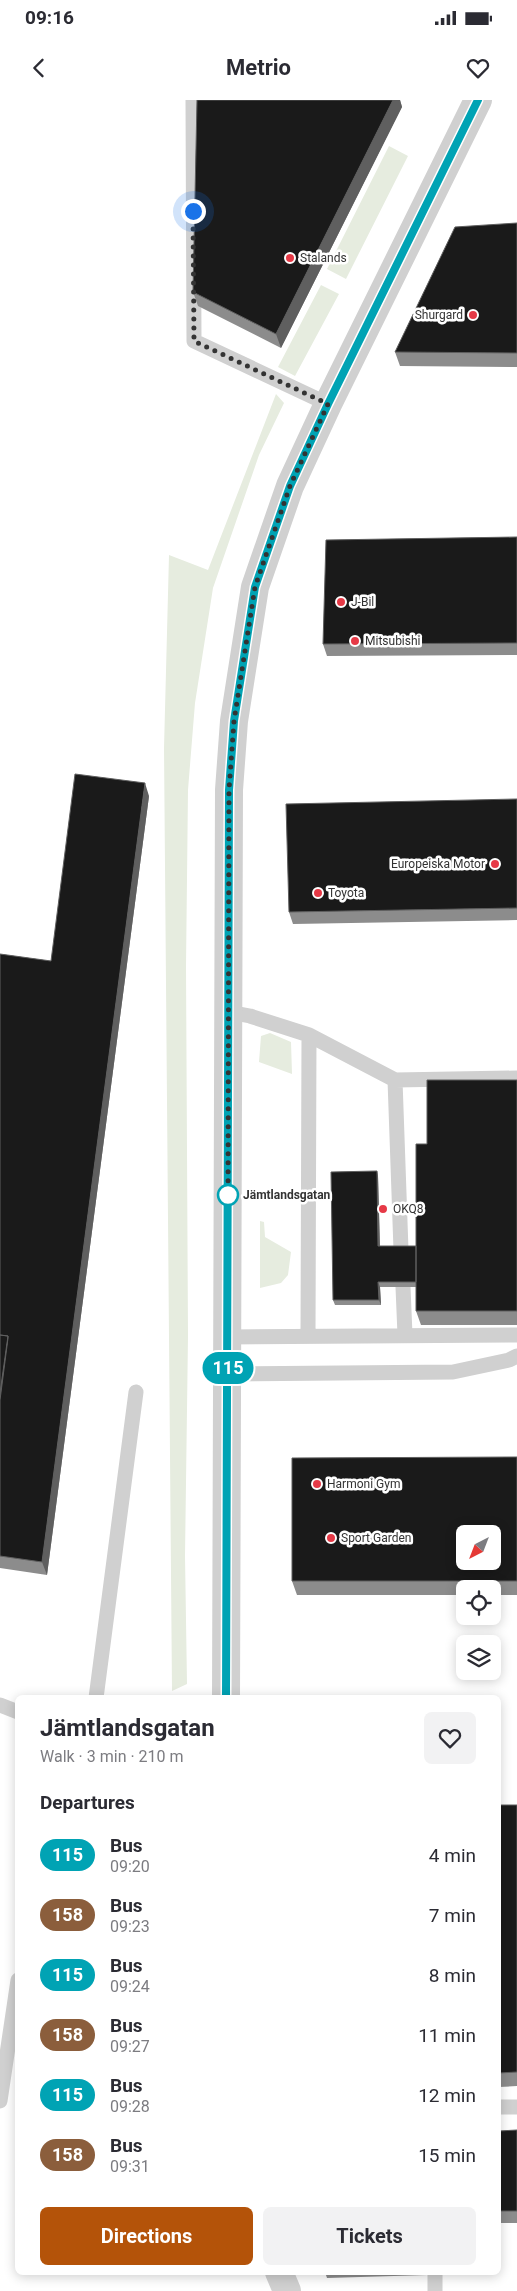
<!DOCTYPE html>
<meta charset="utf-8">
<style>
:root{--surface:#fff;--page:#f2f2f3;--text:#2b2b33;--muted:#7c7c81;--accent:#b45309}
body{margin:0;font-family:Roboto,sans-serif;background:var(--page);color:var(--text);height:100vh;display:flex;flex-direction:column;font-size:19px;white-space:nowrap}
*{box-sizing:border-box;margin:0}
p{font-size:16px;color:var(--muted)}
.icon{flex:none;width:28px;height:28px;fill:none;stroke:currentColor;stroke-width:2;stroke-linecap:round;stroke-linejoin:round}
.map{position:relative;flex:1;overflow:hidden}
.drawer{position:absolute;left:15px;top:1595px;width:486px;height:580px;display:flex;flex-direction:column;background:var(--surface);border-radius:8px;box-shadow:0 2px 12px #0003}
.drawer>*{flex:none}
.badge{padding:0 10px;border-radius:16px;font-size:18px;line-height:32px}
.needle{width:32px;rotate:222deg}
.fabs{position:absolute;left:456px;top:1425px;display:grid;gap:10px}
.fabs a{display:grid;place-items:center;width:45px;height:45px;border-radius:8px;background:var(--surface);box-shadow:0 2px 12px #0003;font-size:25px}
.you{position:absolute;width:25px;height:25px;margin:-12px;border:4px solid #fff;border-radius:50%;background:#1a73e8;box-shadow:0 0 0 8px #1a73e833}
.map>.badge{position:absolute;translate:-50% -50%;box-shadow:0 0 0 2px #fff}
h2{padding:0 25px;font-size:19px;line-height:45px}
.round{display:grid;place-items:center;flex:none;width:52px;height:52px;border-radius:8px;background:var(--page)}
.summary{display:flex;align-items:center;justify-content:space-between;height:85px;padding:0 25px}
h1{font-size:24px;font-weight:700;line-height:38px}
.button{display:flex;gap:10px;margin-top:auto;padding:10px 25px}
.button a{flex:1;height:58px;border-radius:8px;background:var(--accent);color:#fff;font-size:20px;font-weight:700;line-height:58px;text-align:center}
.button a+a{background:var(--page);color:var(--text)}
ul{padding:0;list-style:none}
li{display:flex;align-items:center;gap:15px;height:60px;padding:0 25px}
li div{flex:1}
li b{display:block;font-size:19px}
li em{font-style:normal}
li .badge{min-width:55px;font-weight:700;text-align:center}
.status{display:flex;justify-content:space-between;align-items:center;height:35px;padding:0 25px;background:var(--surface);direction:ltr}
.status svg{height:14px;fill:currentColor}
header{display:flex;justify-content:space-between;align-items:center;height:65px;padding:0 25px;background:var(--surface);font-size:22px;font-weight:700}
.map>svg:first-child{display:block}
</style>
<div class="status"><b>09:16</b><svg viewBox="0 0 49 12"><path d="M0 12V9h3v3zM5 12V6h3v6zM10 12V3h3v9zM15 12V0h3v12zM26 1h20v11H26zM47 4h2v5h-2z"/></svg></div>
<header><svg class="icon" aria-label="back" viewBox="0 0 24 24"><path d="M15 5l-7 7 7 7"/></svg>Metrio<svg class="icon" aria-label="heart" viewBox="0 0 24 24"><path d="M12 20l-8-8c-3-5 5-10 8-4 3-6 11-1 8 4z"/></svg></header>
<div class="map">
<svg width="517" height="2191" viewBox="0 0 517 2191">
<rect width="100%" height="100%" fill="#fff"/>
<path fill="#e6ecdf" d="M 389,46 L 408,56 L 346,179 L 327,169 Z
M 321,185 L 339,194 L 295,276 L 278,267 Z
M 276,294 L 284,303 L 259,355 L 213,488 L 195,603 L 188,690 L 186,866 L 188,1236 L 185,1456 L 187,1584 L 172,1591 L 164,648 L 169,455 L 208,470 Z
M 270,933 L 291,942 L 292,974 L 259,962 L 261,936 Z
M 260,1121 L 264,1122 L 265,1137 L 291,1152 L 288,1175 L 281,1183 L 260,1188 Z"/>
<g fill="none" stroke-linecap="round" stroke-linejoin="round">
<path stroke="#d0d0d0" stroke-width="15" d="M 193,0 L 194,241 L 328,304
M 229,912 L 250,916 L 309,935 L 308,1236
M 309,935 L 395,980 L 517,978
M 395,980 L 401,1150
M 403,1187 L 405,1235
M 228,1237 L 517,1235
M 228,1274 L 453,1272 L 509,1260 L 517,1256
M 96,1598 L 136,1292
M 0,1605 L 18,1612
M 0,2001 L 18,1880
M 499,2007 L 517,2007
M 435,2172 L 435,2191"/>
<path stroke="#d0d0d0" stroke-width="28" d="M 226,1598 L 229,690 L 234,621 L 255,487 L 290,386 L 328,304 L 478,0
M 279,2172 L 287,2191"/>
</g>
<path fill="#8c8c8c" d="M 197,0 L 400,0 L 402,7 L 281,248 L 198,206 L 193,192 Z
M 517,123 L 517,267 L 400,266 L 395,252 Z
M 517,437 L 517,555 L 327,556 L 323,544 Z
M 149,696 L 47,1475 L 0,1468 L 0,854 L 51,861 Z
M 517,699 L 517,820 L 293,824 L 289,812 Z
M 517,980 L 517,1225 L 421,1225 L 416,1211 L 416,1187 L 380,1187 L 381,1205 L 335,1205 L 333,1200 L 377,1071 L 378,1076 L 380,1146 L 416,1146 L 427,1044 Z
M 517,1357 L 517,1495 L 492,1495 L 492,1489 L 465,1489 L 465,1495 L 297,1495 L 292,1481 Z
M 499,1705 L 517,1705 L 517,1986 L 499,1987 Z
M 517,2030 L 517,2123 L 499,2123 L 499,2031 Z
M 325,2172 L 427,2172 L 427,2175 L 327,2178 Z"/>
<path fill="#5f5f5f" d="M 393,0 L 400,0 L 402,7 L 281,248 L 276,234 Z
M 145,683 L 149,696 L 47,1475 L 42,1462 Z
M 377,1071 L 378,1076 L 380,1151 L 378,1146 Z
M 378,1182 L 380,1187 L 381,1205 L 379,1200 Z
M 8,1236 L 13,1250 L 0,1345 L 0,1293 Z"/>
<path fill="#1a1a1a" stroke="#5f5f5f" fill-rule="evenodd" d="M 197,0 L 393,0 L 276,234 L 193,192 Z
M 517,123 L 517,253 L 395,252 L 455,127 Z
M 517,437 L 517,543 L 323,544 L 326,440 Z
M 75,674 L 145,683 L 42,1462 L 0,1456 L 0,1300 L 8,1238 L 8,1236 L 0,1235 L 0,854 L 51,861 Z
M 517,699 L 517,808 L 289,812 L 286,704 Z
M 427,980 L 517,980 L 517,1211 L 416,1211 L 416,1044 L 427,1044 Z
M 377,1071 L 378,1146 L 416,1146 L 416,1182 L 378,1182 L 379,1200 L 333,1200 L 331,1072 Z
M 0,1235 L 8,1236 L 0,1293 Z
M 517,1357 L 517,1481 L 292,1481 L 292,1358 ZM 465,1434 L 492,1434 L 492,1461 L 465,1461 Z
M 499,1705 L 517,1705 L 517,1972 L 499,1973 Z
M 517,2030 L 517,2111 L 499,2111 L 499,2031 Z"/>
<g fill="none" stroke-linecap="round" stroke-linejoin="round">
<g stroke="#fff" stroke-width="11">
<path id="line" d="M 226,1598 L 229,690 L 234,621 L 255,487 L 290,386 L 328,304 L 478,0"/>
</g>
<use href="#line" stroke="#00a3b4" stroke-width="8"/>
<path stroke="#333" stroke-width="5" stroke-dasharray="0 9" d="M 193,111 L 194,241 L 328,304 L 290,386 L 255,487 L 234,621 L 229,690 L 228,1103 L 228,1095"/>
</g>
<g fill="#e63946" stroke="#fff" stroke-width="2">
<circle cx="290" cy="158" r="5"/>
<circle cx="473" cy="215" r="5"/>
<circle cx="341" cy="502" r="5"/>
<circle cx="355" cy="541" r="5"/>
<circle cx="495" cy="764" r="5"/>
<circle cx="318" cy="793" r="5"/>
<circle cx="383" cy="1109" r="5"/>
<circle cx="317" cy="1384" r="5"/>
<circle cx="331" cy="1438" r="5"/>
</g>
<circle fill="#fff" stroke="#00a3b4" stroke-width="2.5" cx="228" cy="1095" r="10"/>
<g text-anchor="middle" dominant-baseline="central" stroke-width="5" stroke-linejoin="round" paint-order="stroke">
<g font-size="12" fill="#333" stroke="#fff" text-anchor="start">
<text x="300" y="158">Stalands</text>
<text x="463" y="215" text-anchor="end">Shurgard</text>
<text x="351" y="502">J-Bil</text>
<text x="365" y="541">Mitsubishi</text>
<text x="485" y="764" text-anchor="end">Europeiska Motor</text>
<text x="328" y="793">Toyota</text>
<text x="393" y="1109">OKQ8</text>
<text x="327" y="1384">Harmoni Gym</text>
<text x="341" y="1438">Sport Garden</text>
</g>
<g font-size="12" font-weight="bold" fill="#333" stroke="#fff" text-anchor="start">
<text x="243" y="1095">Jämtlandsgatan</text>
</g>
</g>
</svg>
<div class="fabs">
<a><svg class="needle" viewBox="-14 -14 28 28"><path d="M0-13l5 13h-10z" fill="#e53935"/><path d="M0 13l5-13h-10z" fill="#7c7c81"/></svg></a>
<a><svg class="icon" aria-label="locate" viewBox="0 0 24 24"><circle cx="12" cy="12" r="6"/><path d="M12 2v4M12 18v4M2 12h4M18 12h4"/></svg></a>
<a><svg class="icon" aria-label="layers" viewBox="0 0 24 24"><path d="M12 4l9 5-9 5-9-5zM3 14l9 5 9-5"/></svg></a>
</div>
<div class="you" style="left:193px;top:111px"></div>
<b class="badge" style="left:228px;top:1268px;background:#00a3b4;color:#fff">115</b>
<section class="drawer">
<div class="summary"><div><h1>Jämtlandsgatan</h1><p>Walk · 3 min · 210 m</p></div><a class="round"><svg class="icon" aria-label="heart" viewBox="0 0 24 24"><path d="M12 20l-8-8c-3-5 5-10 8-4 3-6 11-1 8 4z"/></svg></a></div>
<h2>Departures</h2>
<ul>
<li><span class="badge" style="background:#00a3b4;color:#fff">115</span><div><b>Bus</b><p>09:20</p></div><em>4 min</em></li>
<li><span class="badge" style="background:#8b5e3c;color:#fff">158</span><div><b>Bus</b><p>09:23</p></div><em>7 min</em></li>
<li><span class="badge" style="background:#00a3b4;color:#fff">115</span><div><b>Bus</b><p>09:24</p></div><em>8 min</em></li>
<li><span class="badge" style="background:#8b5e3c;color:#fff">158</span><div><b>Bus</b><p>09:27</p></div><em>11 min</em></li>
<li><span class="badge" style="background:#00a3b4;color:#fff">115</span><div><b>Bus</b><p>09:28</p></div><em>12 min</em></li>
<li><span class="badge" style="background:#8b5e3c;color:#fff">158</span><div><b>Bus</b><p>09:31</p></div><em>15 min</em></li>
</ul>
<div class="button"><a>Directions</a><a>Tickets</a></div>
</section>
</div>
